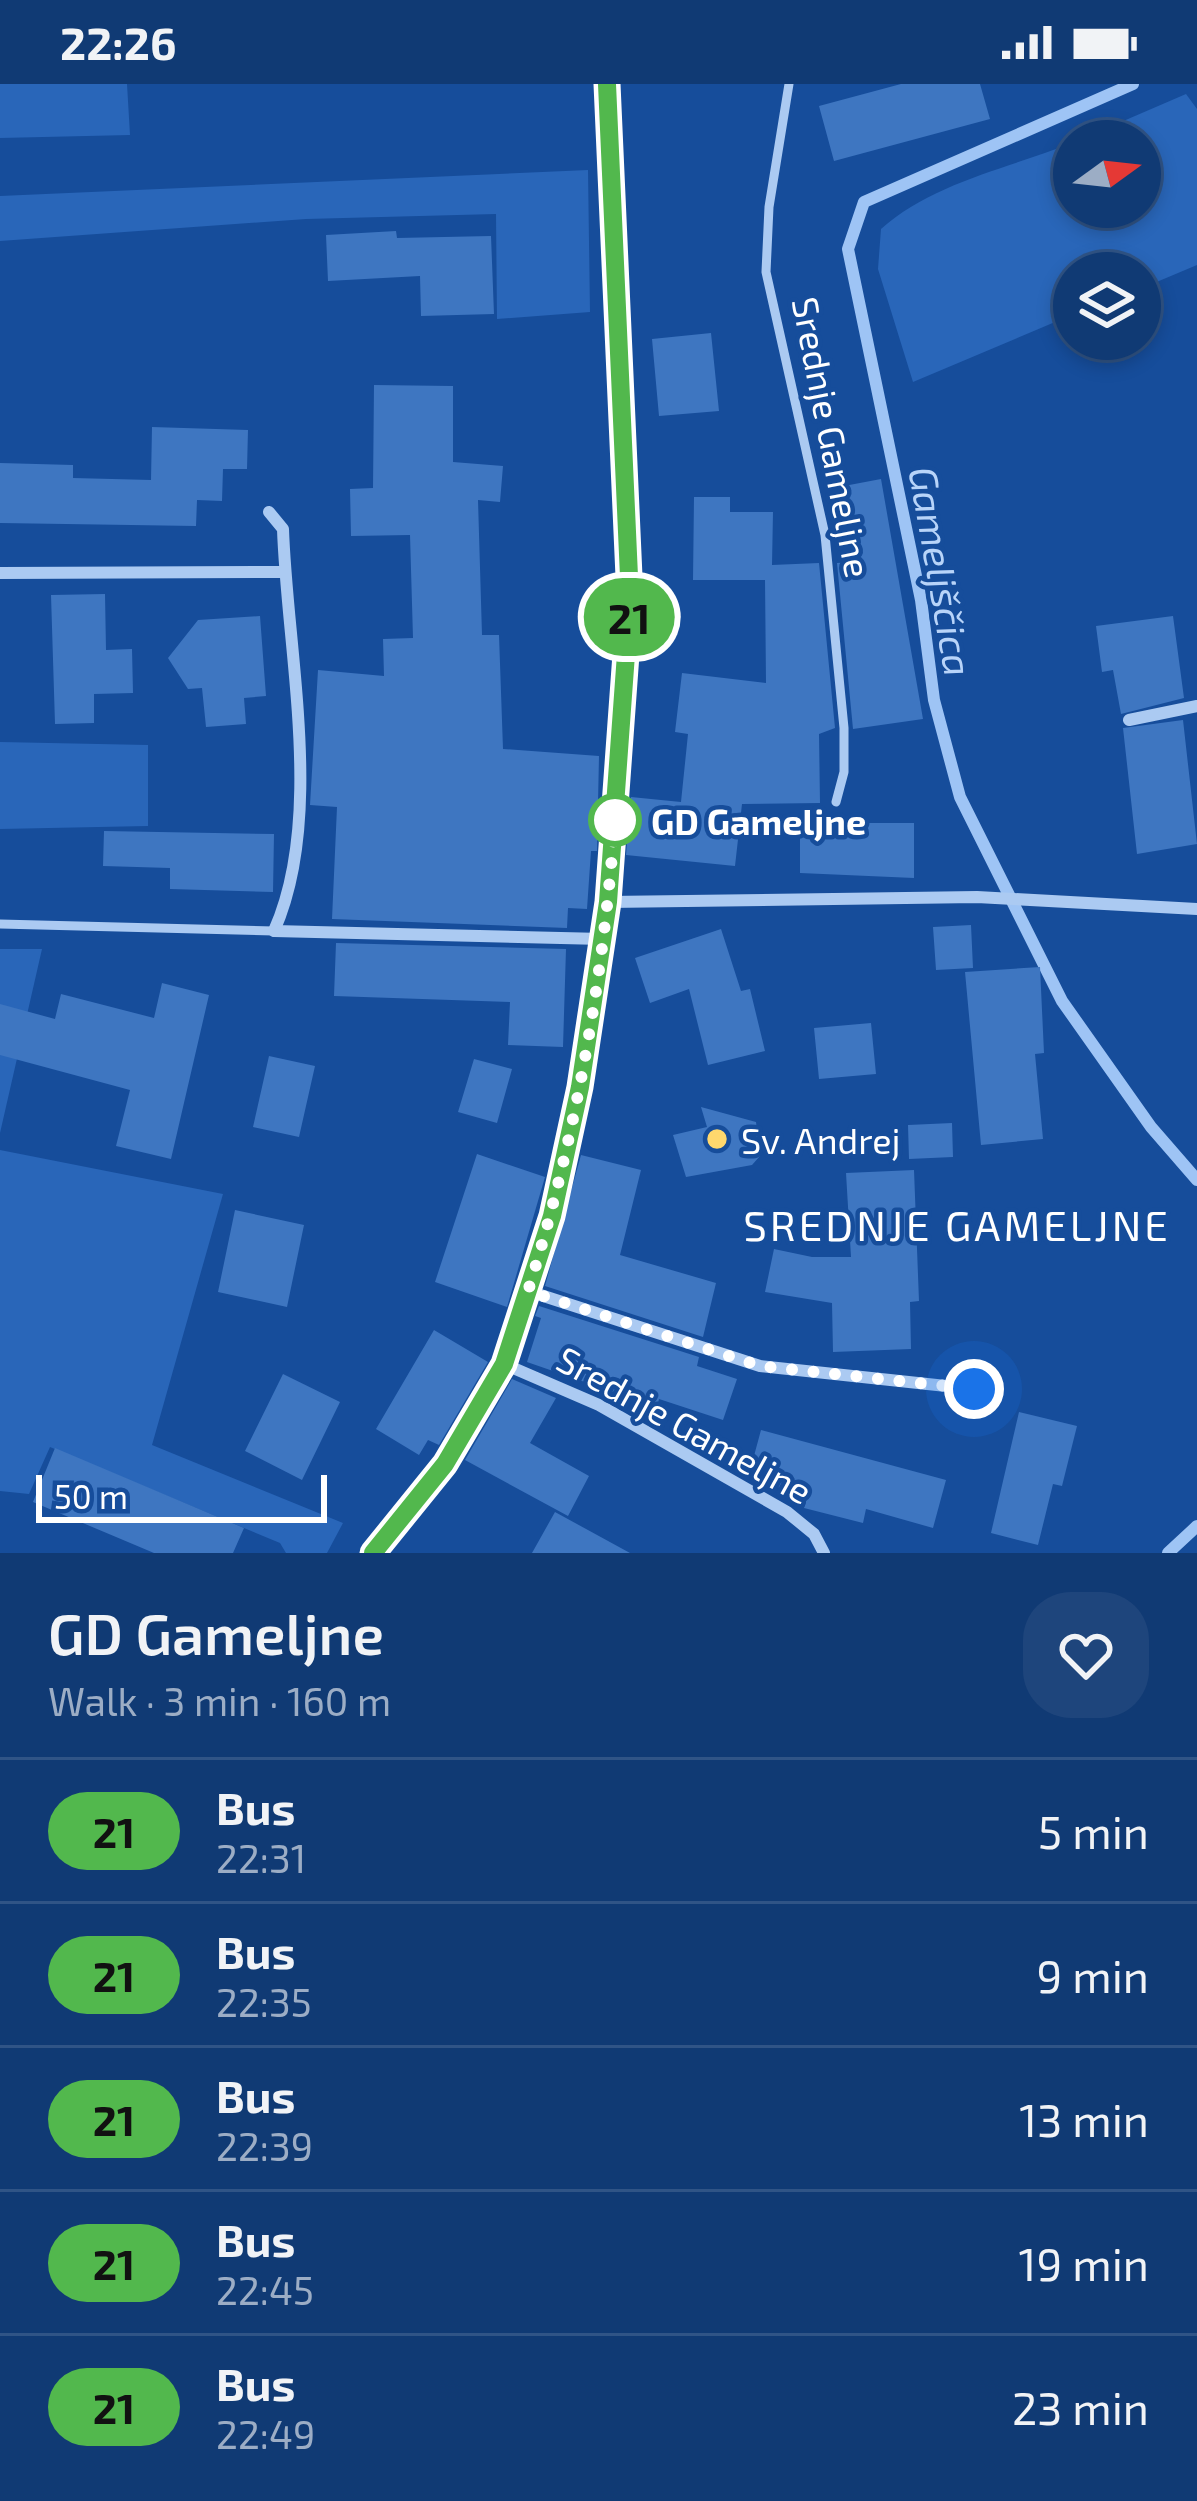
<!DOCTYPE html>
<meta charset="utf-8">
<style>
:root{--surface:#103a74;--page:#1e457c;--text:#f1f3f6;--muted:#9cadc5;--line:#305486}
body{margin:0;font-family:"Exo 2",sans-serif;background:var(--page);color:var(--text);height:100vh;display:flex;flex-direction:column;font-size:45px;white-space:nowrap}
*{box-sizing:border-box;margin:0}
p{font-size:39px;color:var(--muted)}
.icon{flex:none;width:66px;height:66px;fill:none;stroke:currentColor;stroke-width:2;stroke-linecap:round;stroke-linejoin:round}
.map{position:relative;height:1469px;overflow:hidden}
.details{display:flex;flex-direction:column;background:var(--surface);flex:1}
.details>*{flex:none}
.badge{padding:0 24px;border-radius:39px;font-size:42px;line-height:78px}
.needle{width:78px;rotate:75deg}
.buttons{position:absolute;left:1053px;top:36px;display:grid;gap:24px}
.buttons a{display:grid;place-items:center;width:108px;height:108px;border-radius:50%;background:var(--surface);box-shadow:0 6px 18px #0003,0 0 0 3px var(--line);font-size:60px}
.scale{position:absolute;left:36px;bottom:30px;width:291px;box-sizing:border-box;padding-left:12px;border:6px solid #fff;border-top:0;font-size:33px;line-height:42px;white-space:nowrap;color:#fff;-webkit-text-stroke:9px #164d9b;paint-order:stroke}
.you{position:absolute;width:60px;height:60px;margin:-30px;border:9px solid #fff;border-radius:50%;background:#1a73e8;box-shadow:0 0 0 18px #1a73e833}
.map>.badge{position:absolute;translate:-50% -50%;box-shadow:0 0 0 6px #fff}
.round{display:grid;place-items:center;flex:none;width:126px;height:126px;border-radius:48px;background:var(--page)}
.overview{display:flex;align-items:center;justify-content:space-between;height:204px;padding:0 48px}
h1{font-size:57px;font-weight:600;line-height:90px}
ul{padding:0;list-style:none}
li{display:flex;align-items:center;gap:36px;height:144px;padding:0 48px;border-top:3px solid var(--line)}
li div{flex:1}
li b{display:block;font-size:45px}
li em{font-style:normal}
li .badge{min-width:132px;font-weight:700;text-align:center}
.status{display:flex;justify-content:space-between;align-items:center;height:84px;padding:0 60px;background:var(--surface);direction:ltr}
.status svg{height:33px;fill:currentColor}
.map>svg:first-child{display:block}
</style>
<div class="status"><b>22:26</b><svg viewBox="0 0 49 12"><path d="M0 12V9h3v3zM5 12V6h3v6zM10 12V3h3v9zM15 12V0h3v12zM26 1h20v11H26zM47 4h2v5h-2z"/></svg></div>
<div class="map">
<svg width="1197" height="1469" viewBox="0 0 1197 1469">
<rect width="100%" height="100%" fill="#164d9b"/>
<path fill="#2966b9" d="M 0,0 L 127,0 L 130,51 L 0,54 Z
M 1186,10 L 1197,25 L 1197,181 L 1140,205 L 1140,189 L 1074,189 L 1074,230 L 913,298 L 878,185 L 881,145 C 933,98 1011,84 1074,58 L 1074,123 L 1140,123 L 1140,57 L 1077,57 Z
M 588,86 L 590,228 L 497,235 L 496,130 L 306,135 L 0,157 L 0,112 Z
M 0,658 L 148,661 L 148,742 L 0,745 Z
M 0,865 L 42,865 L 0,1049 Z
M 0,1066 L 223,1110 L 152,1361 L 343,1439 L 327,1469 L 286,1469 L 280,1459 L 50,1363 L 29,1410 L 0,1407 Z"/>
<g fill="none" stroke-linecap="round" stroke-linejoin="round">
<path stroke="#9ec4f5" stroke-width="12" d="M 1133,0 L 864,118 L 848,165 L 921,516 L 934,616 L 960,713 L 1062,917 L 1151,1043 L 1197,1096
M 1168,1469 L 1197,1442"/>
</g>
<path fill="#3e76c1" d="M 901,0 L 980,0 L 990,35 L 834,77 L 819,22 Z
M 396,147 L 397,154 L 491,152 L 494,230 L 421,232 L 420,192 L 328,197 L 326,151 Z
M 711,249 L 719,327 L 659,332 L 652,255 Z
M 374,301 L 453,302 L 453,378 L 503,382 L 500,418 L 478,416 L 482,551 L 499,551 L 503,665 L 599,672 L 597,767 L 591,767 L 587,825 L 568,824 L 567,844 L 332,835 L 337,723 L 310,721 L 318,586 L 384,592 L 383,555 L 413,554 L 410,451 L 351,452 L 350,405 L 373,404 Z
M 152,343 L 248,346 L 247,385 L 223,385 L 222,417 L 197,416 L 196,442 L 0,439 L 0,379 L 73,381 L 73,394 L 151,396 Z
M 881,395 L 923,635 L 853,645 L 837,479 L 857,478 L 844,402 Z
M 694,413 L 730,413 L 730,428 L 773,428 L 772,481 L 819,479 L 835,644 L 819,650 L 820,719 L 742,720 L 735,782 L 626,771 L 631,713 L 681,718 L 688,650 L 675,648 L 682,589 L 766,599 L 765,496 L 693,496 Z
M 105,510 L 106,566 L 132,565 L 133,609 L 94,610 L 94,639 L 55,640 L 51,511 Z
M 260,532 L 266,612 L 244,614 L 246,640 L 206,643 L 202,604 L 188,605 L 168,574 L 198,536 Z
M 1173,532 L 1184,614 L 1121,630 L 1113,586 L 1102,588 L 1096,542 Z
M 1183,636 L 1197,760 L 1137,770 L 1123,644 Z
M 800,739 L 914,739 L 914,794 L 800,789 Z
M 104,747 L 274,750 L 273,808 L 170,805 L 170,784 L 103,782 Z
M 971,841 L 973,884 L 936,886 L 933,843 Z
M 721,845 L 741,907 L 750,905 L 765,967 L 708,981 L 689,905 L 650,919 L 635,874 Z
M 336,859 L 566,865 L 563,963 L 508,961 L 510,918 L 334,912 Z
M 1040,883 L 1044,969 L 1035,970 L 1043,1055 L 981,1061 L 965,888 Z
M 162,899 L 209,911 L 171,1075 L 116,1062 L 130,1006 L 0,971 L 0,920 L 55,935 L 61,910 L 154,934 Z
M 871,939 L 876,990 L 819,995 L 814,944 Z
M 269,972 L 315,982 L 299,1053 L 253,1043 Z
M 474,975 L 512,985 L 497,1039 L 458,1028 Z
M 701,1023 L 756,1038 L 760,1072 L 752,1081 L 686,1093 L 673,1051 L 707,1043 Z
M 952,1039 L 953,1073 L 909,1075 L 908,1041 Z
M 477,1070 L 545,1093 L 507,1223 L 435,1198 Z
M 581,1071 L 641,1086 L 620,1171 L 716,1199 L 703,1253 L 545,1202 Z
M 914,1086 L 919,1217 L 910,1218 L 911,1265 L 833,1268 L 832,1219 L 765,1208 L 774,1165 L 812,1173 L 851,1173 L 846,1089 Z
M 235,1126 L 304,1141 L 287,1223 L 218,1208 Z
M 539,1222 L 699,1273 L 697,1282 L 737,1295 L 723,1336 L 659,1315 L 657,1323 L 527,1278 L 541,1234 L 535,1232 Z
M 434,1246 L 488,1278 L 439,1361 L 428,1356 L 419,1371 L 376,1345 Z
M 283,1290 L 340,1318 L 302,1396 L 245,1367 Z
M 512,1295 L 556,1314 L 530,1359 L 589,1392 L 568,1432 L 465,1376 Z
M 1019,1328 L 1077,1342 L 1062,1402 L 1053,1400 L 1038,1461 L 991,1449 Z
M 761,1346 L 946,1396 L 933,1444 L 866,1425 L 863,1439 L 804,1424 L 808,1411 L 754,1397 L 748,1394 Z
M 55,1364 L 244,1444 L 233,1469 L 154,1469 L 33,1418 Z
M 555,1428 L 630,1469 L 532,1469 Z"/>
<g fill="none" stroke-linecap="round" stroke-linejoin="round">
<path stroke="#abcaf2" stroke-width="9" d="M 789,0 L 769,123 L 766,188 L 825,451 L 844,644 L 844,688 L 836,718
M 0,840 L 274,847"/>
<path stroke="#abcaf2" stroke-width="12" d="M 269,428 L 283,445 C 287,568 325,733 274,847 L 603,855
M 0,489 L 285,488
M 1129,636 L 1197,622
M 608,818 L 977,813 L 1197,825
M 528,1207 L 760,1282 L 974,1305
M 504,1280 L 599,1321 L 787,1428 L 814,1450 L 824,1469"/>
<path stroke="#abcaf2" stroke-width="21" d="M 373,1469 L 445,1380 L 504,1280 L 552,1132 L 580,1003 L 608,818 L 630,515 L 607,0"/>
</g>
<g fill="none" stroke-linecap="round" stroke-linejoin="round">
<g stroke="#fff" stroke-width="27">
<path id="line" d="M 373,1469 L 445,1380 L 504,1280 L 552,1132 L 580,1003 L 608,818 L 630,515 L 607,0"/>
</g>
<use href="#line" stroke="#52b84d" stroke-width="18"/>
<path stroke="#fff" stroke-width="12" stroke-dasharray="0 21.6" d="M 615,736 C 603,895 576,1054 528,1207 L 760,1282 L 974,1305"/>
</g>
<circle fill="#fff" stroke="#52b84d" stroke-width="6" cx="615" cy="736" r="24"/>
<circle fill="#ffd86d" stroke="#164d9b" stroke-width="4.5" cx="717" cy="1055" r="12"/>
<g text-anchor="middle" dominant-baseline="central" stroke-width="9" stroke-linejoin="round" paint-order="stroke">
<g font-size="36" fill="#fff" stroke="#164d9b">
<text transform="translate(833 353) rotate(79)">Srednje Gameljne</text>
<text transform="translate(685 1340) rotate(29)">Srednje Gameljne</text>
</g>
<g font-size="36" font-weight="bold" fill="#fff" stroke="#164d9b" text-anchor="start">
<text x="651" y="736">GD Gameljne</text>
</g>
<g font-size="36" fill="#fff" stroke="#164d9b" text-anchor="start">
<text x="741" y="1055">Sv. Andrej</text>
</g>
<g font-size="39" font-style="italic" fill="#b8d4f9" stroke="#164d9b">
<text transform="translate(942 487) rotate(80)">Gameljščica</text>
</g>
<g font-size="42" letter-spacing="3" fill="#fff" stroke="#164d9b">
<text x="957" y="1140">SREDNJE GAMELJNE</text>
</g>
</g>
</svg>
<div class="buttons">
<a><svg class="needle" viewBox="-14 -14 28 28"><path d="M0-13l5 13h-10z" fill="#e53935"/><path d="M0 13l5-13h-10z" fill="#9cadc5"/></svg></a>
<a><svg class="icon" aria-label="layers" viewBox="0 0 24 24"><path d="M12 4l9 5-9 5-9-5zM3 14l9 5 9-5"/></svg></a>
</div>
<div class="scale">50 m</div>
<div class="you" style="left:974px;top:1305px"></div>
<b class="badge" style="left:629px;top:533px;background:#52b84d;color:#111">21</b>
</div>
<section class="details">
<div class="overview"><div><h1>GD Gameljne</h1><p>Walk · 3 min · 160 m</p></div><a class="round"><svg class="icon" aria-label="heart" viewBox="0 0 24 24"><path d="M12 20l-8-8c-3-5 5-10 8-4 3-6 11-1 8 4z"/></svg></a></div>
<ul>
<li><span class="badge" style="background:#52b84d;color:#111">21</span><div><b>Bus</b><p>22:31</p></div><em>5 min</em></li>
<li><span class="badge" style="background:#52b84d;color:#111">21</span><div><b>Bus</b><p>22:35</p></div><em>9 min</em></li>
<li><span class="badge" style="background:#52b84d;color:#111">21</span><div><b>Bus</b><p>22:39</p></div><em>13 min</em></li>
<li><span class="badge" style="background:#52b84d;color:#111">21</span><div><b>Bus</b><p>22:45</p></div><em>19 min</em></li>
<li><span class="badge" style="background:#52b84d;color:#111">21</span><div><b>Bus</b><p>22:49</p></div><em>23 min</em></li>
</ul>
</section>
